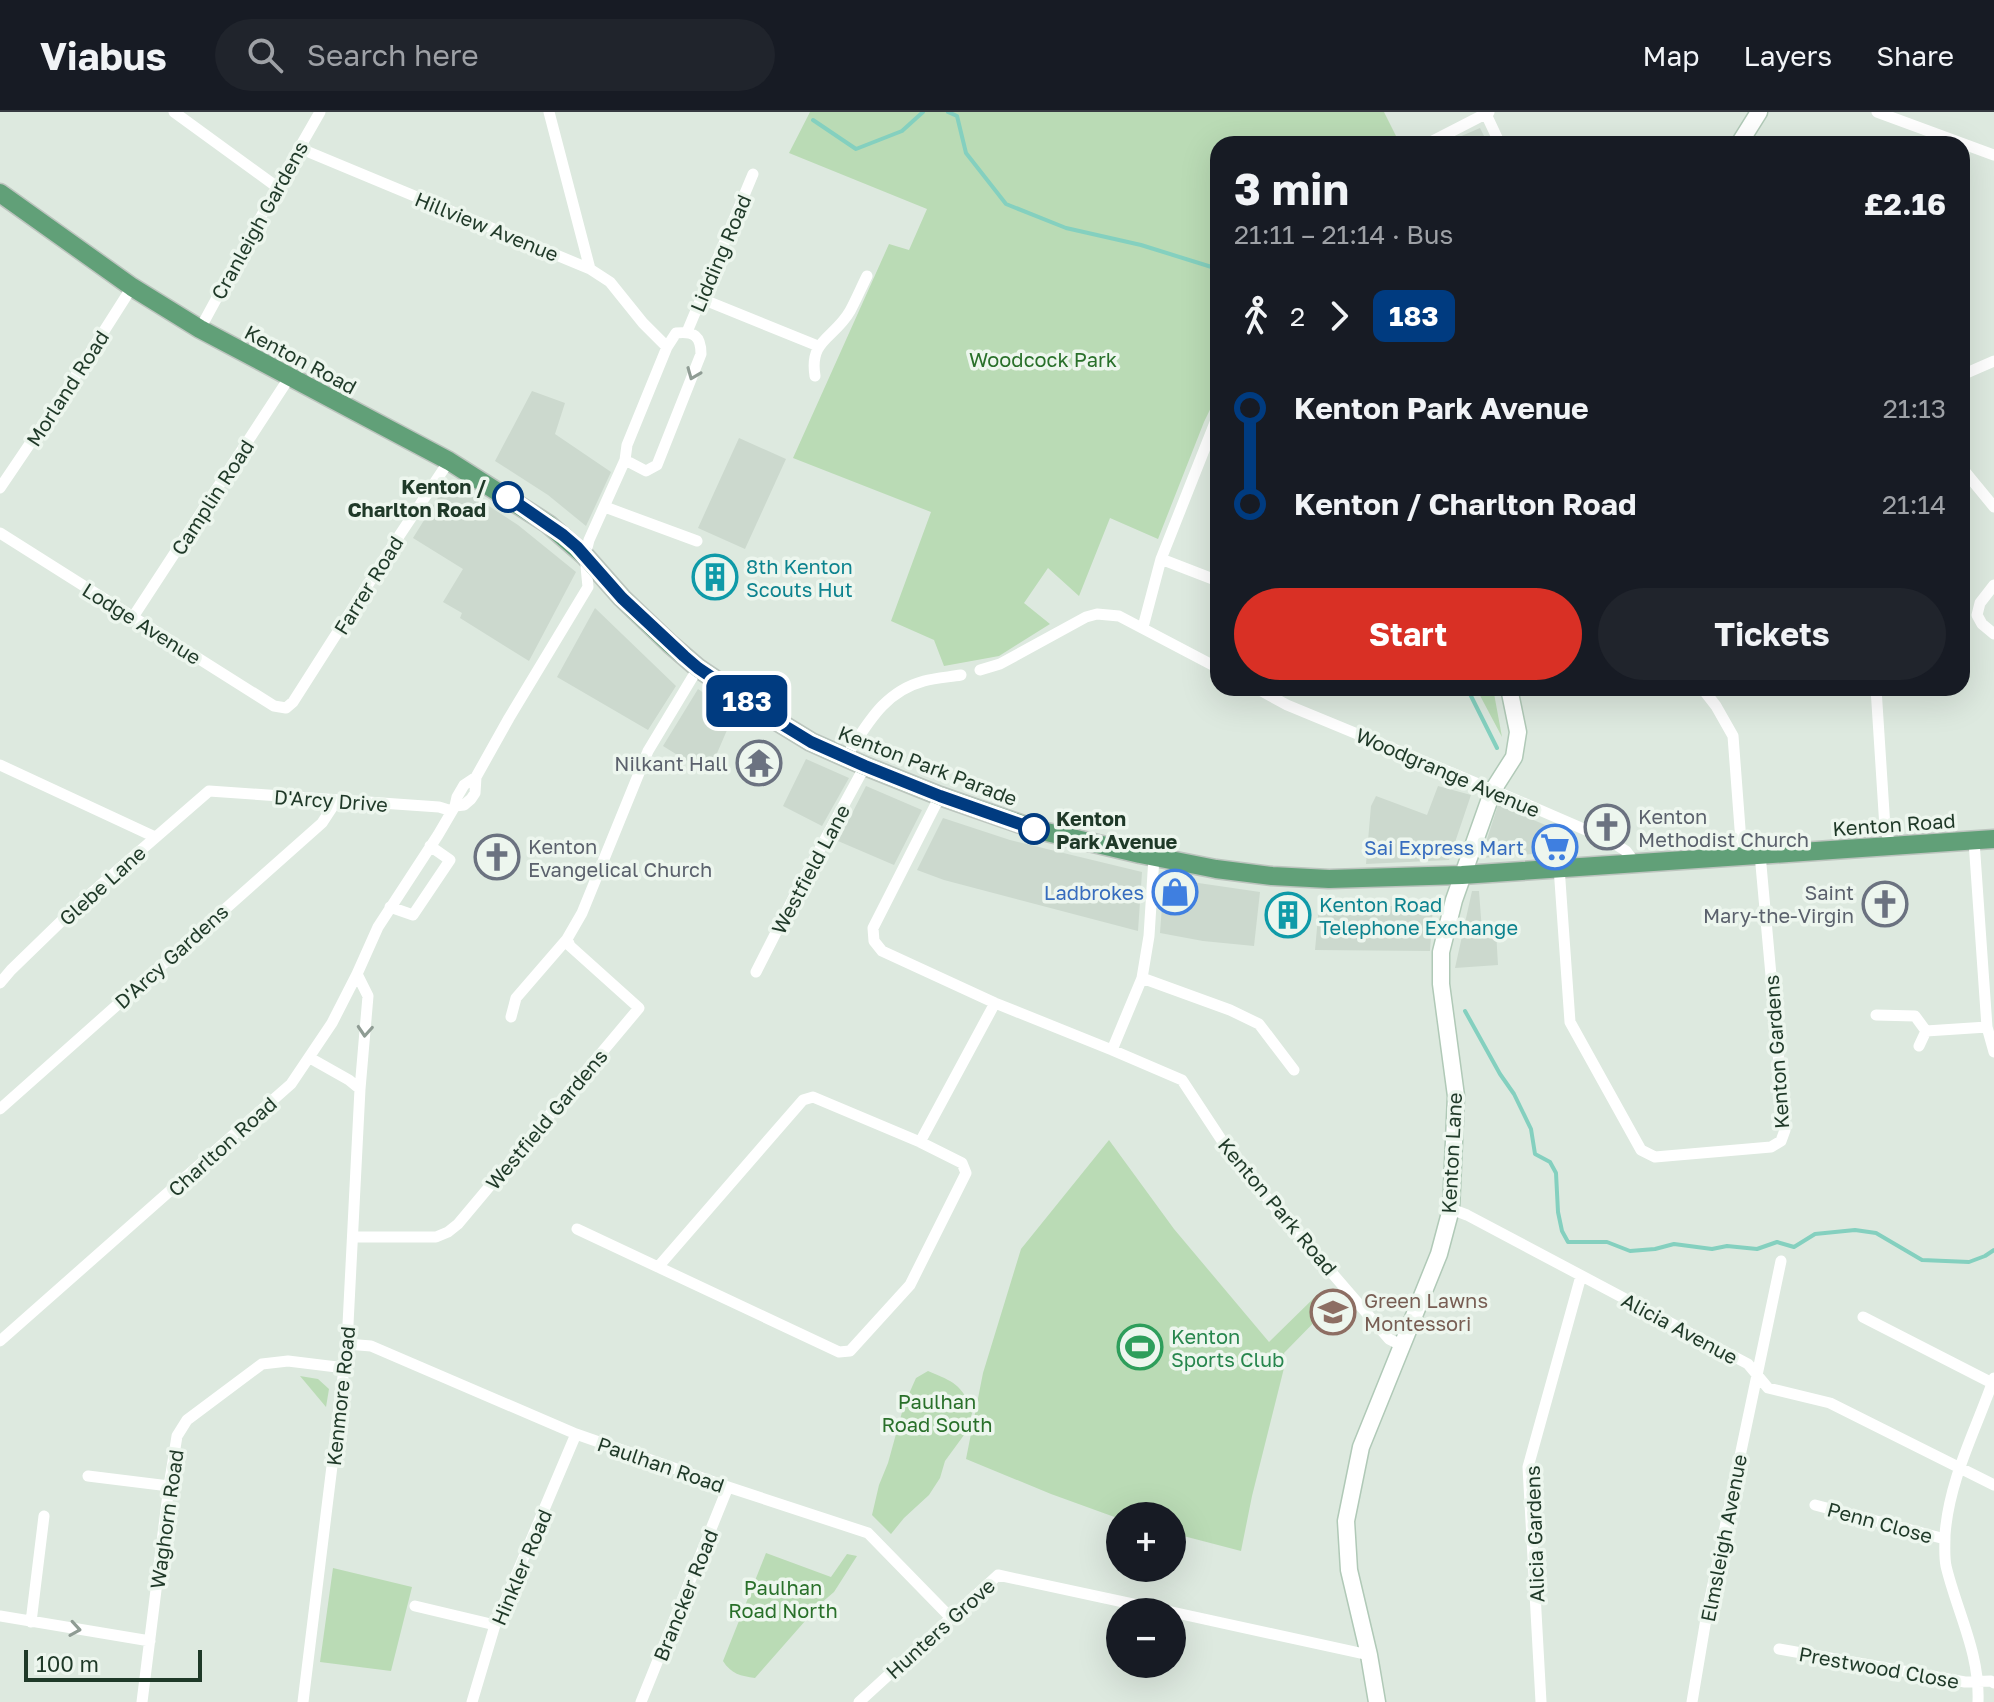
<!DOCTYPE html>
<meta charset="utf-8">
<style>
:root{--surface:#171b24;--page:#20242c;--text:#f1f3f6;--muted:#9ea1a6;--line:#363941;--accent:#d93025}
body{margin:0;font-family:"Golos Text",sans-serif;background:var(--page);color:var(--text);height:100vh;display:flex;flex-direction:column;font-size:30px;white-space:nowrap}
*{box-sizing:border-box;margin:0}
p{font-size:26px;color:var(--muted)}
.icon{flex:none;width:44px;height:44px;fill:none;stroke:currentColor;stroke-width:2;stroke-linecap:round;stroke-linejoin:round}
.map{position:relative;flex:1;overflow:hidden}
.drawer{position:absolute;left:1210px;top:24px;width:760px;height:560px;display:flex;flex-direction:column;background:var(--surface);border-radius:24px;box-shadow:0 8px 32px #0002}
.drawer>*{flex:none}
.badge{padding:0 16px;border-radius:12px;font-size:28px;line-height:52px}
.tools{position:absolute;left:1106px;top:1390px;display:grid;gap:16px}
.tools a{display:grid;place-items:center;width:80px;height:80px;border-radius:50%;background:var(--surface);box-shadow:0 8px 32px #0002;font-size:40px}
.scale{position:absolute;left:24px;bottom:20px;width:178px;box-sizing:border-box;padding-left:8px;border:4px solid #1f3928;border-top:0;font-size:22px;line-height:28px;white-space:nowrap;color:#1f3928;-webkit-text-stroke:6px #edf6ee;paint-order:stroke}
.map>.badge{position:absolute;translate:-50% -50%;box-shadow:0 0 0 4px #fff}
.legs{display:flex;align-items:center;gap:12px;height:88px;padding:0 24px;font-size:26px}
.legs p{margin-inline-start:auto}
.head{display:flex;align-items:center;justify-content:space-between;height:136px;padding:0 24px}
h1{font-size:44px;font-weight:700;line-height:60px}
.button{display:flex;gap:16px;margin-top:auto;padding:16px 24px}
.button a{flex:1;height:92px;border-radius:48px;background:var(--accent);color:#fff;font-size:32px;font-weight:700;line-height:92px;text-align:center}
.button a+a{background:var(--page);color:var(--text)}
ul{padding:0 24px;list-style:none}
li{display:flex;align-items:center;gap:28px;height:96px;font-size:30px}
li i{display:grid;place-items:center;width:12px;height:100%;margin:0 10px;background:currentColor}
li i::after{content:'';width:20px;height:20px;margin:-10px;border:6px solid;border-radius:50%;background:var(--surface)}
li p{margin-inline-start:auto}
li:first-child i{background:linear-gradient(#0000 50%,currentColor 0)}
li:last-child i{background:linear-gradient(currentColor 50%,#0000 0)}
header{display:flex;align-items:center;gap:48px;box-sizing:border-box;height:112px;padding:0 40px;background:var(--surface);border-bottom:2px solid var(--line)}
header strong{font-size:38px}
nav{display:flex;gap:44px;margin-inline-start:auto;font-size:28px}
.search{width:560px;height:72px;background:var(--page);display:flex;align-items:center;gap:20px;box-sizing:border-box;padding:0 28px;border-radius:44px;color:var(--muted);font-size:30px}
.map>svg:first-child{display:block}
</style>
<header>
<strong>Viabus</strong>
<div class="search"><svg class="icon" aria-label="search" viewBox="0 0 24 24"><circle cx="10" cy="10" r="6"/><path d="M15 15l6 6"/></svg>Search here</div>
<nav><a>Map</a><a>Layers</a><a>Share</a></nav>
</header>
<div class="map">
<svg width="1994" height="1590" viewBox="0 0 1994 1590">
<rect width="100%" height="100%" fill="#dde9df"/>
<path fill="#ccd9ce" d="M 1480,16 L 1488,32 L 1443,32 Z
M 532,279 L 565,291 L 555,322 L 611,360 L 586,414 L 548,383 L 495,349 Z
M 739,326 L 786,347 L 745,437 L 698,416 Z
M 449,368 L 518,413 L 576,460 L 529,549 L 460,506 L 462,501 L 443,490 L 463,457 L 413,426 Z
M 595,496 L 676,574 L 648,618 L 557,565 Z
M 698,577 L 734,602 L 708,662 L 663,634 Z
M 806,647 L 849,666 L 822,714 L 783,694 Z
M 866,674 L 922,698 L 894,753 L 838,729 Z
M 1438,674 L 1471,683 L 1449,748 L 1366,752 L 1371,694 L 1376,684 L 1427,703 Z
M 1498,693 L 1562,720 L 1559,740 L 1481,746 Z
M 943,706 L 1010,728 L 1142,760 L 1138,819 L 944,768 L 917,758 Z
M 1164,766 L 1260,780 L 1254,834 L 1203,829 L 1160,821 Z
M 1472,779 L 1479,779 L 1482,819 L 1496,819 L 1498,853 L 1455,856 Z
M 1319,794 L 1433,794 L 1430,839 L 1315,838 Z"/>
<path fill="#badbb5" d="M 810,0 L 1384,0 L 1400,32 L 1218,32 L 1218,281 L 1204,310 L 1158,427 L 1110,406 L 1079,484 L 1048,456 L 1024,491 L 1050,512 L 999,544 L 944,554 L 934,528 L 891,509 L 931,400 L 793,346 L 889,132 L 909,138 L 927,97 L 789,41 Z
M 1476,576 L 1493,576 L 1502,625 Z
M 1109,1028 L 1174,1117 L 1269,1230 L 1317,1183 L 1329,1195 L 1284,1241 L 1286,1248 L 1252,1384 L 1241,1439 L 1172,1421 L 1172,1404 L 1120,1404 L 1120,1407 L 1051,1382 L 966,1347 L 983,1261 L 1021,1137 Z
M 928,1259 C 954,1270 961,1272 973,1299 L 964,1323 L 945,1349 L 940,1366 L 929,1383 L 904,1406 L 891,1422 L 872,1403 L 879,1373 L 888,1351 L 904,1293 L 916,1266 Z
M 300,1264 L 318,1267 L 329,1277 L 326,1295 Z
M 766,1441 L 831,1465 L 847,1442 L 857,1444 L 834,1480 L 820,1492 L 755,1566 C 741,1564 731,1562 723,1549 Z
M 333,1456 L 412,1475 L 391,1559 L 320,1550 Z"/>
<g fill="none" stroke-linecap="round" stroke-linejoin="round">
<path stroke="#84d0bf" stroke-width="4" d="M 948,0 L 957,4 L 966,41 L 1006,92 L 1066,116 L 1141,133 L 1218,157
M 813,8 L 856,37 L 902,19 L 923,0
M 1467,576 L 1497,636
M 1465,899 L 1500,962 L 1514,982 L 1531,1017 L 1535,1042 L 1550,1050 L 1556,1061 L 1558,1100 L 1562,1119 L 1568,1130 L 1607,1130 L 1630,1139 L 1655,1137 L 1674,1132 L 1712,1137 L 1727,1134 L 1757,1137 L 1777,1130 L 1794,1135 L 1815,1122 L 1855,1118 L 1876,1121 L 1922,1148 L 1969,1150 L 1985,1144 L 1994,1138"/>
<g stroke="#b0c9b7" stroke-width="19">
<path id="secondary" d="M 1739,32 L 1759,0
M 1377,1590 L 1369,1543 L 1349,1458 L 1346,1409 L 1361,1335 L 1439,1142 L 1451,1097 L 1456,984 L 1441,872 L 1441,840 L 1454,788 L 1493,678 L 1514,645 L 1518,620 L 1509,576"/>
</g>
<g stroke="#bcc4be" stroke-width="21">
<path id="primary" d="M 0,81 L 132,175 L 200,217 L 449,349 L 548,412 L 585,444 L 622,486 L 670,532 L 698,556 L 775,608 L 811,630 L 865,654 L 940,684 L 1038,718 L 1140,742 L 1216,757 L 1272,764 L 1329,767 L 1462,763 L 1994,727"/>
</g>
<path stroke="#fff" stroke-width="11" d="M 174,0 L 277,75
M 549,0 L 590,157
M 1485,0 L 1500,32
M 1877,0 L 1994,43
M 1427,32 L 1489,0
M 299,36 L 590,157 L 610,170 L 643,211 L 667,235
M 702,187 L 818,234
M 200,217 L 277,75 L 320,0
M 687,220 L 753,62
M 1962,263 L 1994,249
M 815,264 C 809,227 834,227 850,199 C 856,188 861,176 867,164
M 1962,356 L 1994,395
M 0,376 L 69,274 L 132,175
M 605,395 L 697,429
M 0,421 L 274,594 L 286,596 L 293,590 L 397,427 L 449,349
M 1161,447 L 1218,469
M 1994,473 L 1980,491 L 1977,503 L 1982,512 L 1994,522
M 133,505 L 289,266
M 1143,515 L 1161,447 L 1218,303
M 980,558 L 1000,552 L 1086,505 L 1097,502 L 1119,504 L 1218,556
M 1256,576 L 1287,593 L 1493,678 L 1609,728 L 1626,739 L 1635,751
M 1702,576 L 1716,594 L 1733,624 L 1742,743
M 1876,576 L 1885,716 L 1891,734
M 845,646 C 867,613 883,580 924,569 C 935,566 949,565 961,563
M 0,653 L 155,725
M 940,684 L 873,816 L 874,829 L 882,839 L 995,891 L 1112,938 L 1182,968 L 1236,1050 L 1389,1227 L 1401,1233
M 455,694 L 464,693 L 471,687 L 475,681 L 476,665 L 509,606 L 588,475 L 585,444 L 589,428 L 625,348 L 627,333 L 667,235 L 676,221 C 694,219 701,224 701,242 L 657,353 L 646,359 L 625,348
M 1974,729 L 1987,915 L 1994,940
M 1559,755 L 1570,910 L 1641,1038 L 1655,1045 L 1771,1035 L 1781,1029 L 1785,1018 L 1760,742
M 390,795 L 413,803 L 450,748 L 430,734
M 756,860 L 797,779 L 865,654
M 1142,866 L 1230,898 L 1259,912 L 1294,958
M 0,871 L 11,858 L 80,791 L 209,679 L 439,695 L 452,699
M 1876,903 L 1915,904 L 1926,919 L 1919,934
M 511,905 L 516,886 L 567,827 L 582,801 L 648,639 L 698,556
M 1926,919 L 1987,915
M 1112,938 L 1142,866 L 1149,824 L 1154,745
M 310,946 L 349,968 L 360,977
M 0,997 L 322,711 L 337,688
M 920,1030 L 995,891
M 1451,1097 L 1467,1103 L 1748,1252 L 1768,1276 L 1830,1291 L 1994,1373
M 577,1117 L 839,1240 L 850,1239 L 910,1173 L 966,1061 L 962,1051 L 920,1030 L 813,985 L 803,988 L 658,1155
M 353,1125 L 436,1125 L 448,1120 L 458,1112 L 639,896 L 570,834 L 567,827
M 1863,1205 L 1994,1272
M 0,1229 L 291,972 L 332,911 L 357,862 L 378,815 L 438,723 L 455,694 L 457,685 L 464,673 L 476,665
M 347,1232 L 371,1234 L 576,1322 L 728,1375 L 868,1421 L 950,1505
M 88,1364 L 169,1374
M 1815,1393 L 1945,1427
M 415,1494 L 495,1513
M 1172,1500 L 1369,1543
M 0,1504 L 150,1529
M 31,1510 L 44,1404
M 1779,1537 L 1965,1570 L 1991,1569 L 1994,1571
M 142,1590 L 169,1374 L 177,1324 L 187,1308 L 262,1252 L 288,1249 L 345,1256
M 303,1590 L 347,1232 L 360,977 L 368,884 L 357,862
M 472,1590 L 495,1513 L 576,1322
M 641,1590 L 728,1375
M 859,1590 L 998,1463 L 1170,1500
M 1541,1590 L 1528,1355 L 1581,1164
M 1692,1590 L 1707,1501 L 1781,1149
M 1978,1590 C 1980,1541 1957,1500 1946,1454 C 1944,1444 1945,1433 1945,1423 C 1949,1367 1976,1318 1994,1266"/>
<use href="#secondary" stroke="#fff" stroke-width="16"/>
<use href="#primary" stroke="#61a078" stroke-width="18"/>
</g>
<defs><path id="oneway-chevron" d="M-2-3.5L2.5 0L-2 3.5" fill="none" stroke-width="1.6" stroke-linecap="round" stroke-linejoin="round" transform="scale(2)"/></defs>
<g stroke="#8f9c94">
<use href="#oneway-chevron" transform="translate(693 262) rotate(112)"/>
<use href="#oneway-chevron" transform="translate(365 919) rotate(94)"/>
<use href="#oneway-chevron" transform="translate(75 1517) rotate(9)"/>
</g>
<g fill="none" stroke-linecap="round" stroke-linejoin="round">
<g stroke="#fff" stroke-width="18">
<path id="line-1" d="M 508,385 L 563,423 L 577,435 L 622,486 L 684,544 L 698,556 L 775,608 L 811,630 L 865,654 L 940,684 L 1034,717"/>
</g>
<use href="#line-1" stroke="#003b80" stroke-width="12"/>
</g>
<defs>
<g id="building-ring" transform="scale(2.3)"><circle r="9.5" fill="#edf6ee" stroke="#0f9aa8" stroke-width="1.5"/><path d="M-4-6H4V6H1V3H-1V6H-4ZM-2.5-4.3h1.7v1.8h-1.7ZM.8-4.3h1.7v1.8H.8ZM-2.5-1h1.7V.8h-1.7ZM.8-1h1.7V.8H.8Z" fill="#0f9aa8"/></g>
<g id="temple-ring" transform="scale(2.3)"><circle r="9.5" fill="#edf6ee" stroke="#6b7280" stroke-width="1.5"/><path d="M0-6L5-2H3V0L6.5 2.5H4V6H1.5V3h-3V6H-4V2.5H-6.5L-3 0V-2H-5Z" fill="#6b7280"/></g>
<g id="church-ring" transform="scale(2.3)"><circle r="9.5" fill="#edf6ee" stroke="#6b7280" stroke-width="1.5"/><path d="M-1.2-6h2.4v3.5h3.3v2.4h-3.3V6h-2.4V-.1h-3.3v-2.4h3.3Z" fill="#6b7280"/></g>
<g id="supermarket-ring" transform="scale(2.3)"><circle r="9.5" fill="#edf6ee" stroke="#3f7fe0" stroke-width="1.5"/><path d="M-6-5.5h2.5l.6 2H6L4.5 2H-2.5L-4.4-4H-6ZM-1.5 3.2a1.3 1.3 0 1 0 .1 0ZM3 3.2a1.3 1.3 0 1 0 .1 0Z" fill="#3f7fe0"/></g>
<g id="shop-ring" transform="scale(2.3)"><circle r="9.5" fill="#edf6ee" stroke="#3f7fe0" stroke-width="1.5"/><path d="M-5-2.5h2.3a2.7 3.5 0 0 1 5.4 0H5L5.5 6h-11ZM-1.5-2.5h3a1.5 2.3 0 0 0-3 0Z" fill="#3f7fe0"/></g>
<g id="school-ring" transform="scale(2.3)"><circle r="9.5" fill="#edf6ee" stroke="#8d6e63" stroke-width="1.5"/><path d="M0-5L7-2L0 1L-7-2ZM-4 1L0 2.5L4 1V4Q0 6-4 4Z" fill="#8d6e63"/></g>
<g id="stadium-ring" transform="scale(2.3)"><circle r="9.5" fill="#edf6ee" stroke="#2e9e5b" stroke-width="1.5"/><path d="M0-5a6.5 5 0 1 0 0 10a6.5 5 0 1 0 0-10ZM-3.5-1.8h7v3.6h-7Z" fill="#2e9e5b"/></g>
</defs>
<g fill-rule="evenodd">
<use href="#building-ring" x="715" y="465"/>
<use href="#temple-ring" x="759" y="651"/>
<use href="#church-ring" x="1607" y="715"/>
<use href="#supermarket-ring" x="1555" y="735"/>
<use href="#church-ring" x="497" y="745"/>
<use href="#shop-ring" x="1175" y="780"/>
<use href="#church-ring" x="1885" y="792"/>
<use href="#building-ring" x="1288" y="803"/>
<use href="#school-ring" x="1333" y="1200"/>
<use href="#stadium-ring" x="1140" y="1235"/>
</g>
<g fill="#fff" stroke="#003b80" stroke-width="4">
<circle cx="508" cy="385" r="14"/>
<circle cx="1034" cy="717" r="14"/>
</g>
<g text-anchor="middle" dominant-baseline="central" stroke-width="7" stroke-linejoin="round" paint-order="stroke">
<g font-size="20" fill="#1f3928" stroke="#edf6ee">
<text transform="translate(259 108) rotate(-61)">Cranleigh Gardens</text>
<text transform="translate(487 114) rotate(22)">Hillview Avenue</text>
<text transform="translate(720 141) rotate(-67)">Lidding Road</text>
<text transform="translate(301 247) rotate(28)">Kenton Road</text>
<text transform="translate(67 276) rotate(-57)">Morland Road</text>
<text transform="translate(212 385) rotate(-57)">Camplin Road</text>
<text transform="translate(368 473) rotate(-58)">Farrer Road</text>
<text transform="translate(142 511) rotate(32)">Lodge Avenue</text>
<text transform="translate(928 653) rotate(21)">Kenton Park Parade</text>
<text transform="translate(1448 660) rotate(23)">Woodgrange Avenue</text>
<text transform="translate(331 688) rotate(4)">D'Arcy Drive</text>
<text transform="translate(1894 712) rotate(-4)">Kenton Road</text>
<text transform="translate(810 757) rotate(-62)">Westfield Lane</text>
<text transform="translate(102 773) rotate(-42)">Glebe Lane</text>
<text transform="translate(171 844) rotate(-42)">D'Arcy Gardens</text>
<text transform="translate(1776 940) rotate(-94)">Kenton Gardens</text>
<text transform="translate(546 1007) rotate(-50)">Westfield Gardens</text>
<text transform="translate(222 1034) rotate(-42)">Charlton Road</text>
<text transform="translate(1451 1041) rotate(-87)">Kenton Lane</text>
<text transform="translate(1278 1094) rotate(50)">Kenton Park Road</text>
<text transform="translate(1680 1216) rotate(28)">Alicia Avenue</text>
<text transform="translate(340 1284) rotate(-84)">Kenmore Road</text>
<text transform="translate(661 1352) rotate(19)">Paulhan Road</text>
<text transform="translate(166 1407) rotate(-82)">Waghorn Road</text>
<text transform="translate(1880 1410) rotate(15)">Penn Close</text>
<text transform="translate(1534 1422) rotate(-92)">Alicia Gardens</text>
<text transform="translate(1723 1426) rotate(-79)">Elmsleigh Avenue</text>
<text transform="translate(521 1455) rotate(-67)">Hinkler Road</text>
<text transform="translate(685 1483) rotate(-68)">Brancker Road</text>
<text transform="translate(940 1516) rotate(-42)">Hunters Grove</text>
<text transform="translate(1879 1555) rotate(10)">Prestwood Close</text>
</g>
<g font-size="20" fill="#29702a" stroke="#edf6ee">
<text x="1043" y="247">Woodcock Park</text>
<text x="937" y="1289">Paulhan<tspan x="937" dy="23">Road South</tspan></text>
<text x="783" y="1475">Paulhan<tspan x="783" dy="23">Road North</tspan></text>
</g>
<g font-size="20" font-weight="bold" fill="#1f3928" stroke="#edf6ee" text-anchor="end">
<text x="486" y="374">Kenton /<tspan x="486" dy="23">Charlton Road</tspan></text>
<text x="1056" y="706" text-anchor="start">Kenton<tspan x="1056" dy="23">Park Avenue</tspan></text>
</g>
<g font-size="20" fill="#0d838f" stroke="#edf6ee" text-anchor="start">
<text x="746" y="454">8th Kenton<tspan x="746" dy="23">Scouts Hut</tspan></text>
<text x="1319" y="792">Kenton Road<tspan x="1319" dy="23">Telephone Exchange</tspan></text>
</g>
<g font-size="20" fill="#5b616d" stroke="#edf6ee" text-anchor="end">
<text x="728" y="651">Nilkant Hall</text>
<text x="1638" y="704" text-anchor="start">Kenton<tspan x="1638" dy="23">Methodist Church</tspan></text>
<text x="528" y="734" text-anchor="start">Kenton<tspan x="528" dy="23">Evangelical Church</tspan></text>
<text x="1854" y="780">Saint<tspan x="1854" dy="23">Mary-the-Virgin</tspan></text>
</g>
<g font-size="20" fill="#366cbe" stroke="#edf6ee" text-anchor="end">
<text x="1524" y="735">Sai Express Mart</text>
<text x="1144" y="780">Ladbrokes</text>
</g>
<g font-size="20" fill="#785e54" stroke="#edf6ee" text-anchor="start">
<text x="1364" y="1188">Green Lawns<tspan x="1364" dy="23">Montessori</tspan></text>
</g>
<g font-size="20" fill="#27864d" stroke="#edf6ee" text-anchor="start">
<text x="1171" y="1224">Kenton<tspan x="1171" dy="23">Sports Club</tspan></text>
</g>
</g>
</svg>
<div class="tools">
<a>+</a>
<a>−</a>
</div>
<div class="scale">100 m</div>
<b class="badge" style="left:747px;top:589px;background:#003b80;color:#fff">183</b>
<section class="drawer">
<div class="head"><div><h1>3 min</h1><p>21:11 – 21:14 · Bus</p></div><b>£2.16</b></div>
<div class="legs"><svg class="icon" aria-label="walk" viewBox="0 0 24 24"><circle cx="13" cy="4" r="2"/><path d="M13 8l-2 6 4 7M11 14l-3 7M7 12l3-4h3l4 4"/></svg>2<svg class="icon" aria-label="forward" viewBox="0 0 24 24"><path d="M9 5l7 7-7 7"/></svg><b class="badge" style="background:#003b80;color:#fff">183</b></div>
<ul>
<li><i style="color:#003b80"></i><b>Kenton Park Avenue</b><p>21:13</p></li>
<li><i style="color:#003b80"></i><b>Kenton / Charlton Road</b><p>21:14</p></li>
</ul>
<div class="button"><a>Start</a><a>Tickets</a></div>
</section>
</div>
